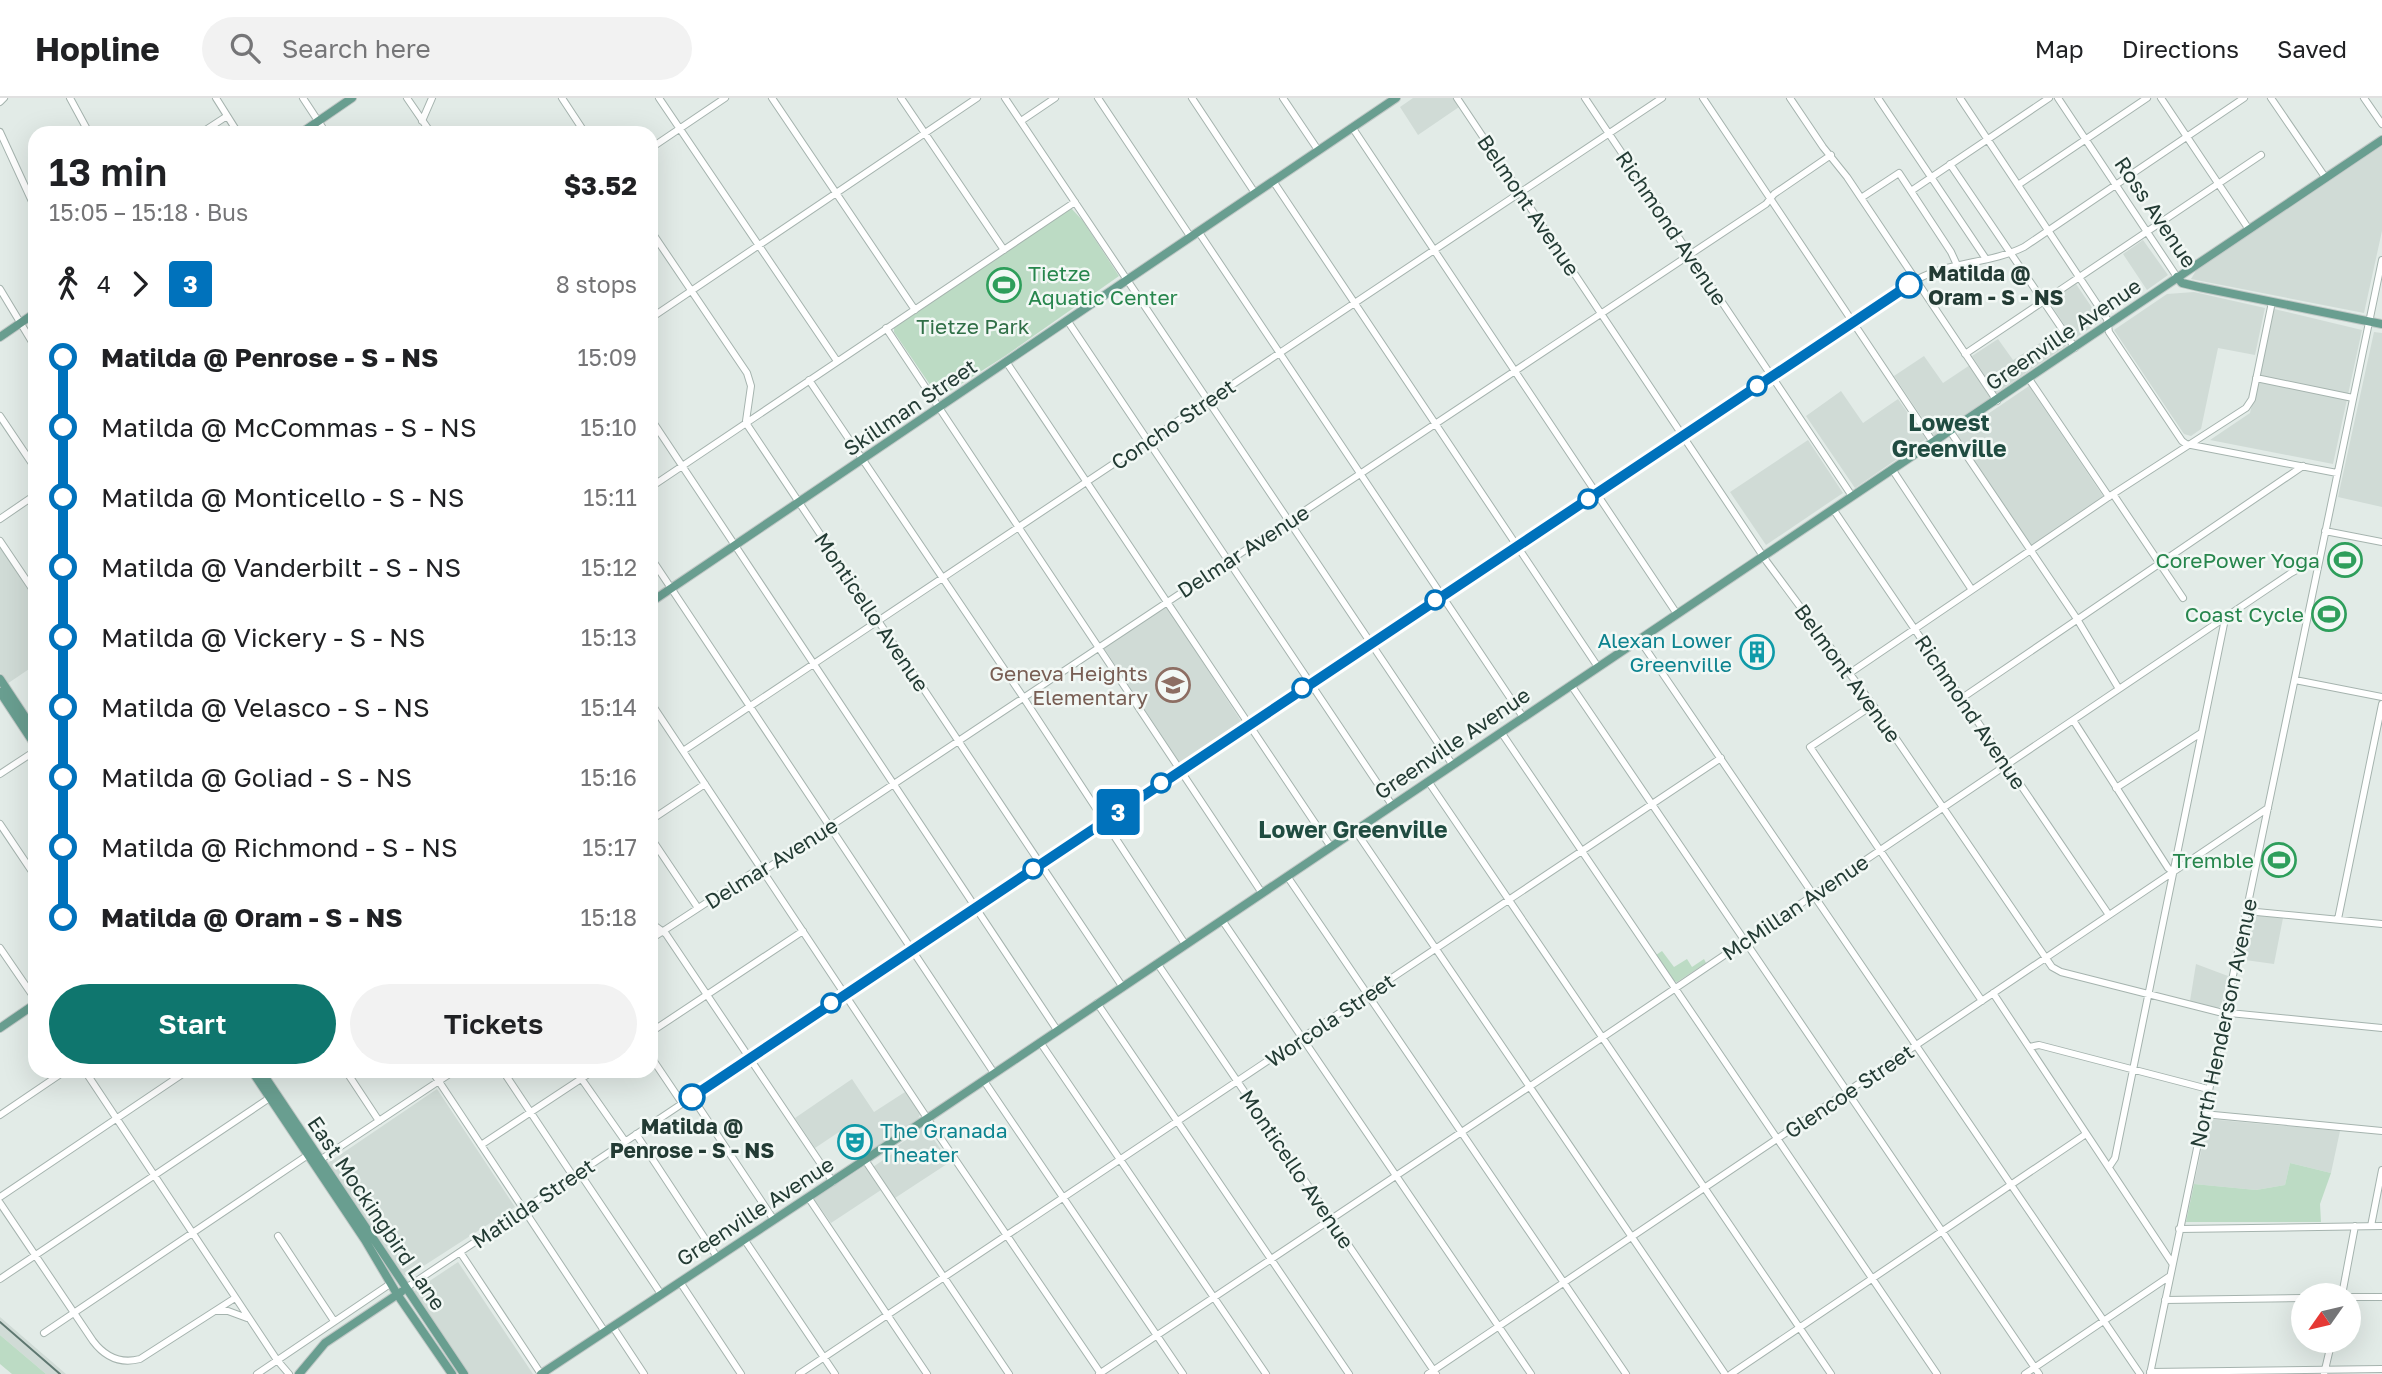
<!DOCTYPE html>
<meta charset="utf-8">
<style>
:root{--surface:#fff;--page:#f2f2f2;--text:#202124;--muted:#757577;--line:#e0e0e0;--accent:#0f766e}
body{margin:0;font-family:"Golos Text",sans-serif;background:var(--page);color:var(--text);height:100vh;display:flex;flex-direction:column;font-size:26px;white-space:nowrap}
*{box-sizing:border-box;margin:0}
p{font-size:23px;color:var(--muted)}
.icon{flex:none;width:38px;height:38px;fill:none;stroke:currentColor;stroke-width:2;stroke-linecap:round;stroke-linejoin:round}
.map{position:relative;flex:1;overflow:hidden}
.panel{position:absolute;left:28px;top:28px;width:630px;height:952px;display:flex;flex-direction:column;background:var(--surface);border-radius:21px;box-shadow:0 7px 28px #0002}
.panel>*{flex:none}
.badge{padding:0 14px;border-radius:5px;font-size:24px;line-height:46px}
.needle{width:46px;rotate:236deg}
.buttons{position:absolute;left:2291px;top:1185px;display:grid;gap:14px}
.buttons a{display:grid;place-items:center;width:70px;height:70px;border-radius:50%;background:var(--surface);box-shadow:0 7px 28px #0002;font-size:35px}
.map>.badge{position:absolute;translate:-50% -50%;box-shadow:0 0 0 4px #fff}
.legs{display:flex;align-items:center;gap:10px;height:77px;padding:0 21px;font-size:23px}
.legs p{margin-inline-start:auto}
.head{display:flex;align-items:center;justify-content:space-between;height:119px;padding:0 21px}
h1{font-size:38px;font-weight:600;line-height:52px}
.button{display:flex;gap:14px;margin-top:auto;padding:14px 21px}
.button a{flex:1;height:80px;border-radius:42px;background:var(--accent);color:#fff;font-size:28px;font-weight:600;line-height:80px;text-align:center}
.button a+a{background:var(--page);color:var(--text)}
ul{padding:0 21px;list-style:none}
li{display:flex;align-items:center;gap:24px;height:70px;font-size:26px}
li i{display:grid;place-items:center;width:10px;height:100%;margin:0 9px;background:currentColor}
li i::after{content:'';width:18px;height:18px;margin:-9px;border:5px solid;border-radius:50%;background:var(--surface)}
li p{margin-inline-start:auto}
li:first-child i{background:linear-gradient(#0000 50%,currentColor 0)}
li:last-child i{background:linear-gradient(currentColor 50%,#0000 0)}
header{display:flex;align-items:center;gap:42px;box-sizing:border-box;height:98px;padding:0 35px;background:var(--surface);border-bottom:2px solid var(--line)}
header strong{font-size:33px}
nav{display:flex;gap:38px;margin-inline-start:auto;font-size:24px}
.search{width:490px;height:63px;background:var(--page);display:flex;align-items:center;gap:18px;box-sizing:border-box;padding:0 24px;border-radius:38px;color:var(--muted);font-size:26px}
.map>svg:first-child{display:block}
</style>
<header>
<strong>Hopline</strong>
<div class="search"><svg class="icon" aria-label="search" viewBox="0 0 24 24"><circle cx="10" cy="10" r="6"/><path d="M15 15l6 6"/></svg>Search here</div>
<nav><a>Map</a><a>Directions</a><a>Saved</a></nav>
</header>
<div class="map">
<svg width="2382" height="1276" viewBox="0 0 2382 1276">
<rect width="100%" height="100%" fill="#e2ebe7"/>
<path fill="#d0dbd6" d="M 1413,0 L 1453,0 L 1459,9 L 1418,37 L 1400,9 Z
M 2382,48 L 2382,133 L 2364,215 L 2191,181 L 2197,171 Z
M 2143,142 L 2168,177 L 2147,192 L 2123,156 Z
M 2076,186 L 2101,223 L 2074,241 L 2049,204 Z
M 2194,194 L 2265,210 L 2255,257 L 2218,250 L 2201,331 L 2191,338 L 2184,336 L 2114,232 L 2167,196 Z
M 2274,211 L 2362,232 L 2333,366 L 2210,342 L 2250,315 Z
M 2057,234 L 2066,248 L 1996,295 L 1972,258 L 1998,241 L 2013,262 Z
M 2374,234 L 2382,235 L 2382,409 L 2338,399 Z
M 1924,258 L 1943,285 L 1970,267 L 1990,298 L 1991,302 L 1935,339 L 1894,278 Z
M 2029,288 L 2103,398 L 2031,447 L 1957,337 Z
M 1841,293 L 1863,325 L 1898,301 L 1926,341 L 1855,390 L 1806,318 Z
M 1808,342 L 1843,395 L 1766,447 L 1730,394 Z
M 0,450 L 35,502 L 35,567 L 7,586 L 0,575 Z
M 1166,508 L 1241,623 L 1180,665 L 1104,550 Z
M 2250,817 L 2283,820 L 2274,866 L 2238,861 Z
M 2196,866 L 2228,878 L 2221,908 L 2218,910 L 2190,903 Z
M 852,981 L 874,1014 L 905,994 L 920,1016 L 918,1021 L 858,1061 L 839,1034 L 815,1050 L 795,1020 Z
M 437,991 L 515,1109 L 408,1178 L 403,1177 L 328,1065 Z
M 2208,1021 L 2340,1033 L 2331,1075 L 2290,1065 L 2285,1087 L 2256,1092 L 2194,1086 Z
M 925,1029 L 950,1064 L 895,1100 L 873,1069 L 895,1054 L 894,1050 Z
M 865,1068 L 881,1092 L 831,1125 L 814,1101 Z
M 458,1164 L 533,1276 L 468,1276 L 413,1194 Z
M 0,1219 L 66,1276 L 46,1276 L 0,1237 Z"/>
<path fill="#bcdbc4" d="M 1071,110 L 1083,123 L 1119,178 L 1005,258 L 939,300 L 894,234 L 894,230 Z
M 1662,853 L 1674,869 L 1687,861 L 1692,869 L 1704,861 L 1706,865 L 1677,884 L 1674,883 L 1656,857 Z
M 2290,1065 L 2331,1075 L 2320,1106 L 2321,1124 L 2186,1124 L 2194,1086 L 2256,1092 L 2285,1087 Z
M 0,1237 L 46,1276 L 12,1276 L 0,1266 Z"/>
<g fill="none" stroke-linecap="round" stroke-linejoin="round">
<g stroke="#a5b3ae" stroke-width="8">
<path id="minor" d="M 70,0 L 89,35
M 216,0 L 238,35
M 303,0 L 326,35
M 407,0 L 431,35
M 562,0 L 585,35
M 659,0 L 837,263
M 772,0 L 915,212
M 901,0 L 1004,152
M 1005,0 L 1452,666
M 1098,0 L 1190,138
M 1192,0 L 1255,95
M 1283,0 L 1318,52
M 1457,0 L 1767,464 L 1873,607 L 2052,869 L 2061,874 L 2219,914 L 2382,930
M 1585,0 L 1852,398
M 1703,0 L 1933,344
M 1790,0 L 1823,49 L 1847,79 L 1997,303
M 1878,0 L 1986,161
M 1960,0 L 2107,221 L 2109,234 L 2182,343 L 2186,346 L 2337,375
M 2058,0 L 2177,179
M 2161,0 L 2248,130
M 2271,0 L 2325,79
M 2364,0 L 2382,26
M 0,4 L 4,0
M 422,23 L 432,0
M 1021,23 L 1055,0
M 1352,29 L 1677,516
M 0,34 L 35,110
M 201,35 L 227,18
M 651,50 L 725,0
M 1950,66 L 2075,250
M 1273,83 L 1598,569
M 2018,87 L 2147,0
M 1911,93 L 2049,0
M 1861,100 L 1899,75 L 1951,154 L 1957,167
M 651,133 L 747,275 L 751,288 L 746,323 L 748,328 L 1122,888
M 1198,133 L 1523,619
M 0,191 L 35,249
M 651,220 L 977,0
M 1067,222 L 1392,707
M 886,230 L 1262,795
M 1965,256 L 2261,57
M 1007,265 L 1331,749
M 2256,280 L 2353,300
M 2029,281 L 2109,399
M 809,282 L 1023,599 L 1185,846
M 0,318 L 35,370
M 651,321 L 1057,932
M 1950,333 L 2077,521 L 2119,591
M 1892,371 L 1972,492
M 651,389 L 1075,104
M 2113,396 L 2183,500
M 1833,411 L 2109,817
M 0,421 L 35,397
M 2325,433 L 2382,444
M 0,443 L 35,495
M 651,460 L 994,975
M 1639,541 L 2140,1276
M 1850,575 L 2113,396 L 2246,310 L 2252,301 L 2272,204
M 2295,582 L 2382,599
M 1571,587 L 2039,1276
M 1962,600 L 2303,368
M 651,605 L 931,1026 L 1101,1276
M 1873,607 L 1810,649 L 1982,903
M 2073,622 L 2168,770 L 2173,774
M 1501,634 L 1937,1276
M 683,653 L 1662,0
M 0,676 L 35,653
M 1428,683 L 1831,1276
M 2116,690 L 2201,635
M 651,722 L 705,686
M 0,726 L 35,778
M 1355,732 L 1725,1276
M 651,740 L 698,810
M 1287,778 L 1626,1276
M 2246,813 L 2382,826
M 2338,821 L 2382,606
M 1222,822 L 1531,1276
M 651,825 L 666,836 L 833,1084
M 651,841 L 755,773 L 769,769 L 1766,106 L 1774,96 L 1831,57
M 0,850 L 35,901
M 1157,865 L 1436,1276
M 1993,895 L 2172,1165
M 1097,905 L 1349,1276
M 651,934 L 803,833
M 1040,944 L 1266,1276
M 2029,949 L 2039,947 L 2208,991
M 651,959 L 682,1005
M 85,973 L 277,1262 L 289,1276
M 346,973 L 379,1023
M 432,973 L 605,1234
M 503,973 L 573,1078
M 576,973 L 625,1043
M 984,983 L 1183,1276
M 692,999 L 774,1122
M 2203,1016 L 2382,1033
M 0,1017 L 65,973
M 636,1036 L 717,1159
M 481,1047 L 593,973
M 865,1062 L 1009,1276
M 2109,1069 L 2115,1060 L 2225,521
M 579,1074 L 661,1196
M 0,1099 L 187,973
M 808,1099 L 927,1276
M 0,1105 L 93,1243 C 105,1259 121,1266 140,1261 L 235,1200
M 2371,1128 L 2382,1072
M 2179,1131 L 2382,1128
M 278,1138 L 334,1223
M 744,1141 L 835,1276
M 460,1154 L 541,1276
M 0,1181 L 271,999
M 680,1184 L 741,1276
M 406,1190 L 1916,182 C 1950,163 1990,166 2024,149 L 2244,0
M 2342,1197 L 2355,1128
M 2348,1199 L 2382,1199
M 2165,1202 L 2303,1200
M 217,1213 L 228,1213 L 247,1220
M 613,1229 L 644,1276
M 44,1235 L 308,1057 L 320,1062 L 454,973
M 2150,1274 L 2382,1271
M 257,1276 L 390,1186
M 799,1276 L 1721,660
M 1099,1276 L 1529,989 L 2291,475 L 2320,459
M 1428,1276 L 2268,710
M 1731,1276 L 2086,1036
M 2025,1276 L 2170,1178
M 2150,1276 L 2382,162
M 2324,1276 L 2332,1242"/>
</g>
<g stroke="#c1c8c6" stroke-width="10">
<path id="major" d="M 301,35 L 352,0
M 2177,179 L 2182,185 L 2199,189 L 2382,226
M 0,239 L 35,215
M 651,504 L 1396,0
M 0,581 L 35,634
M 0,594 L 35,647
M 0,930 L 35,906
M 252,973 L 365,1142 L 397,1196 L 452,1276
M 261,973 L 464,1276
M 299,1276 L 325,1245 L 401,1194
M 541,1276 L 931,1018 L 2382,42"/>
</g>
<use href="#minor" stroke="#fff" stroke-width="6"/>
<use href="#major" stroke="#699e90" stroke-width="8"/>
<path stroke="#5e7770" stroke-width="2" d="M 0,1224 L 60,1276"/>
</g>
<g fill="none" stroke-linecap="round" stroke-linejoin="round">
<g stroke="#fff" stroke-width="16">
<path id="line-1" d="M 692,999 L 1909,187"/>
</g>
<use href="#line-1" stroke="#0072bc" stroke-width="10"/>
</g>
<defs>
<g id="stadium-ring" transform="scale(1.75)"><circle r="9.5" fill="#f2f8f5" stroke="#2e9e5b" stroke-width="1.5"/><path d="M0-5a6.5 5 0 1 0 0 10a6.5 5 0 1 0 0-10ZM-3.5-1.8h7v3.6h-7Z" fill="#2e9e5b"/></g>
<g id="building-ring" transform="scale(1.75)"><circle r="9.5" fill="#f2f8f5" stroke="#0f9aa8" stroke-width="1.5"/><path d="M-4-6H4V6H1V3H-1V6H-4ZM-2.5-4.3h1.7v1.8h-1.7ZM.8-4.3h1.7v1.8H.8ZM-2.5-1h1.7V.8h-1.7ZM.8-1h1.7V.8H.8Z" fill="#0f9aa8"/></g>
<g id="school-ring" transform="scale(1.75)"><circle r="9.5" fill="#f2f8f5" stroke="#8d6e63" stroke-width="1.5"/><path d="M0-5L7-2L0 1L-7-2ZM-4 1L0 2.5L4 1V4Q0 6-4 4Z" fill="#8d6e63"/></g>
<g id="theatre-ring" transform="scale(1.75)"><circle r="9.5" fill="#f2f8f5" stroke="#0f9aa8" stroke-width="1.5"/><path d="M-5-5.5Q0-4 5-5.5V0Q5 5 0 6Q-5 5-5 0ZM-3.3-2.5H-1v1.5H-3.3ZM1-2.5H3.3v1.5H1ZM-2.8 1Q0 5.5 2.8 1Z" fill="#0f9aa8"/></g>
</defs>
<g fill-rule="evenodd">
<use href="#stadium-ring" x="1004" y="187"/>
<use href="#stadium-ring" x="2345" y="462"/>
<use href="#stadium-ring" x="2329" y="516"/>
<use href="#building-ring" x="1757" y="554"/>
<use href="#school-ring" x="1173" y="587"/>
<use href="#stadium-ring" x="2279" y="762"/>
<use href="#theatre-ring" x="855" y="1044"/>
</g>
<g fill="#fff" stroke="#0072bc" stroke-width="3.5">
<circle cx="1909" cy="187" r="12"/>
<circle cx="1757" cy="288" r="9"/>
<circle cx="1588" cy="401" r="9"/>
<circle cx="1435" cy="502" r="9"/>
<circle cx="1302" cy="590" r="9"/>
<circle cx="1161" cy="685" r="9"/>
<circle cx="1033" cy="771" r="9"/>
<circle cx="831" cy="905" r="9"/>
<circle cx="692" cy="999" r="12"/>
</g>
<g text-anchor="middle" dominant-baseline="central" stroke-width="5" stroke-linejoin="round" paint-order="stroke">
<g font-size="21" fill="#233b34" stroke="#f2f8f5">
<text transform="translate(1529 107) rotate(56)">Belmont Avenue</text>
<text transform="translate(2156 114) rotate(56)">Ross Avenue</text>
<text transform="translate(1672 130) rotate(56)">Richmond Avenue</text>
<text transform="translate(2063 236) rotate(-34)">Greenville Avenue</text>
<text transform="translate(910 309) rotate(-34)">Skillman Street</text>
<text transform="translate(1173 326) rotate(-34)">Concho Street</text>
<text transform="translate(1243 453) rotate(-33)">Delmar Avenue</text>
<text transform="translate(872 514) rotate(56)">Monticello Avenue</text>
<text transform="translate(1848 575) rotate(54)">Belmont Avenue</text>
<text transform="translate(1971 614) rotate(56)">Richmond Avenue</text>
<text transform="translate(1452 645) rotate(-34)">Greenville Avenue</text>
<text transform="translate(771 765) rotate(-32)">Delmar Avenue</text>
<text transform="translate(1795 809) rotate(-34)">McMillan Avenue</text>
<text transform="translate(1330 922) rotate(-34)">Worcola Street</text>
<text transform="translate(2223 925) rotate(-78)">North Henderson Avenue</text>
<text transform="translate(1849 993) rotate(-34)">Glencoe Street</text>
<text transform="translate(1297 1071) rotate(56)">Monticello Avenue</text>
<text transform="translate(533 1105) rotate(-34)">Matilda Street</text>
<text transform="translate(755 1113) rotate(-33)">Greenville Avenue</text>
<text transform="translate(377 1115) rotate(56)">East Mockingbird Lane</text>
</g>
<g font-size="21" fill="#27864d" stroke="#f2f8f5" text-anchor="end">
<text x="1028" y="175" text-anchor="start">Tietze<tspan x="1028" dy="24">Aquatic Center</tspan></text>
<text x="2320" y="462">CorePower Yoga</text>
<text x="2304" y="516">Coast Cycle</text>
<text x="2254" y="762">Tremble</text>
</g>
<g font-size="21" font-weight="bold" fill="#233b34" stroke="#f2f8f5" text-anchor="start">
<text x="1928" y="175">Matilda @<tspan x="1928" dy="24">Oram - S - NS</tspan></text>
<text x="692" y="1028" text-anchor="middle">Matilda @<tspan x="692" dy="24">Penrose - S - NS</tspan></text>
</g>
<g font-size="21" fill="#306f47" stroke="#f2f8f5">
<text x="973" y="228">Tietze Park</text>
</g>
<g font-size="21" fill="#0d838f" stroke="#f2f8f5" text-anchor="end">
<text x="1732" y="542">Alexan Lower<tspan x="1732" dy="24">Greenville</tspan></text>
<text x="880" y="1032" text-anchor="start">The Granada<tspan x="880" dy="24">Theater</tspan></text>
</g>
<g font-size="21" fill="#785e54" stroke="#f2f8f5" text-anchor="end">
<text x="1148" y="575">Geneva Heights<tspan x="1148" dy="24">Elementary</tspan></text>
</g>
<g font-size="23" font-weight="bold" fill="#204c41" stroke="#f2f8f5">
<text x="1949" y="324">Lowest<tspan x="1949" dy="26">Greenville</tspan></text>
<text x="1353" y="731">Lower Greenville</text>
</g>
</g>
</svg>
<div class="buttons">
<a><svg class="needle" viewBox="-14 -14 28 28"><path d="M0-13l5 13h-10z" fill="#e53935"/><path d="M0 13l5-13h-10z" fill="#757577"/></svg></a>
</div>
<b class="badge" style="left:1118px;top:714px;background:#0072bc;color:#fff">3</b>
<section class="panel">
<div class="head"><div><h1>13 min</h1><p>15:05 – 15:18 · Bus</p></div><b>$3.52</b></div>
<div class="legs"><svg class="icon" aria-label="walk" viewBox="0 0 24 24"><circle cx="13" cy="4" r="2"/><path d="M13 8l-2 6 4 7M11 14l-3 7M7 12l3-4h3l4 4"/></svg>4<svg class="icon" aria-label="forward" viewBox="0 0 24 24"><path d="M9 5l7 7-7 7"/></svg><b class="badge" style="background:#0072bc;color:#fff">3</b><p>8 stops</p></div>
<ul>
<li><i style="color:#0072bc"></i><b>Matilda @ Penrose - S - NS</b><p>15:09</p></li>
<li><i style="color:#0072bc"></i><span>Matilda @ McCommas - S - NS</span><p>15:10</p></li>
<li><i style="color:#0072bc"></i><span>Matilda @ Monticello - S - NS</span><p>15:11</p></li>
<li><i style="color:#0072bc"></i><span>Matilda @ Vanderbilt - S - NS</span><p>15:12</p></li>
<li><i style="color:#0072bc"></i><span>Matilda @ Vickery - S - NS</span><p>15:13</p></li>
<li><i style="color:#0072bc"></i><span>Matilda @ Velasco - S - NS</span><p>15:14</p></li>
<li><i style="color:#0072bc"></i><span>Matilda @ Goliad - S - NS</span><p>15:16</p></li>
<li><i style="color:#0072bc"></i><span>Matilda @ Richmond - S - NS</span><p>15:17</p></li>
<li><i style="color:#0072bc"></i><b>Matilda @ Oram - S - NS</b><p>15:18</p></li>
</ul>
<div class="button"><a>Start</a><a>Tickets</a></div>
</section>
</div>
